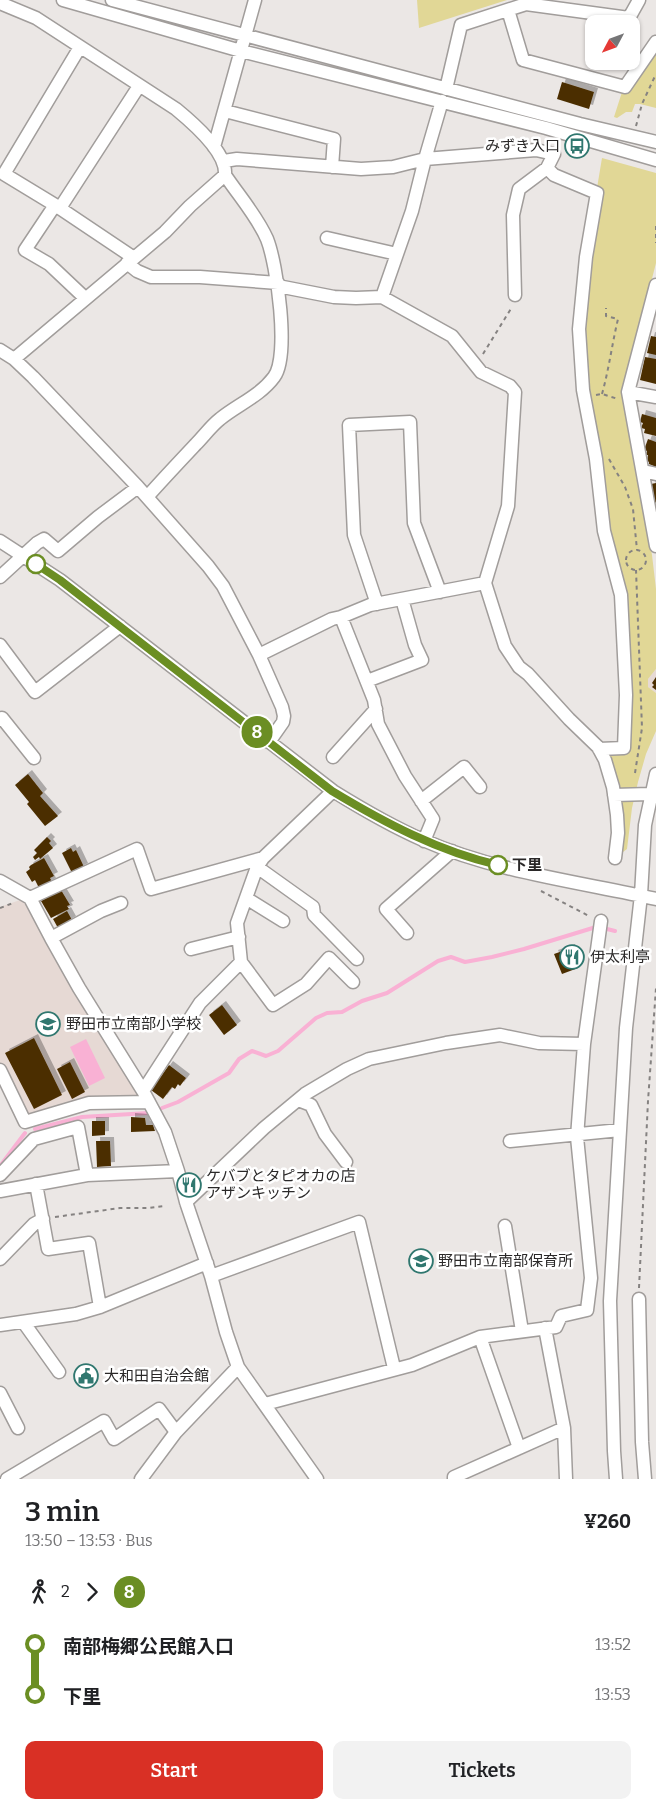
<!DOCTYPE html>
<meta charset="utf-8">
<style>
:root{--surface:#fff;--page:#f2f2f2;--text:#202124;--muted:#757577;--accent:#d93025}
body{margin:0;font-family:Bitter,"Noto Sans JP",serif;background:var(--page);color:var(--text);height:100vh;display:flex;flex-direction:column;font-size:19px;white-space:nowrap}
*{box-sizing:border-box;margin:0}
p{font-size:16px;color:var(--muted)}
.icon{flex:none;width:28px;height:28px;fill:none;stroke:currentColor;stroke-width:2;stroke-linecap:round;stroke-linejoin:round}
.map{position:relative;height:1479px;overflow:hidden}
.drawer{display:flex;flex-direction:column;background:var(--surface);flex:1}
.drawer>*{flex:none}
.badge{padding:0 10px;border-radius:16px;font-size:18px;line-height:32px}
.needle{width:32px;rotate:229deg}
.fabs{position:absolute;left:585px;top:15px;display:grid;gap:10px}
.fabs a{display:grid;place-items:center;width:55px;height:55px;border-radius:10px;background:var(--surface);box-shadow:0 1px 4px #0004;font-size:25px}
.map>.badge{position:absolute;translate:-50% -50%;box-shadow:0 0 0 2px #fff}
.legs{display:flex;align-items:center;gap:8px;height:55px;padding:0 25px;font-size:16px}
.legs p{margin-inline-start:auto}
.headline{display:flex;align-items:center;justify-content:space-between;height:85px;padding:0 25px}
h1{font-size:28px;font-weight:600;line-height:38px}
.primary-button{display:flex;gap:10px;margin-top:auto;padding:10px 25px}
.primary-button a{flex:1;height:58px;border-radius:10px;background:var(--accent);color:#fff;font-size:20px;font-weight:600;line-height:58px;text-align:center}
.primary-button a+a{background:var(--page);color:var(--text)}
ul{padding:0 25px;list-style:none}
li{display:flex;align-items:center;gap:18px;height:50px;font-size:19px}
li i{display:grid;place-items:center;width:8px;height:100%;margin:0 6px;background:currentColor}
li i::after{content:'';width:12px;height:12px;margin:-6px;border:4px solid;border-radius:50%;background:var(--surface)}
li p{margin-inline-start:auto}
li:first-child i{background:linear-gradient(#0000 50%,currentColor 0)}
li:last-child i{background:linear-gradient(currentColor 50%,#0000 0)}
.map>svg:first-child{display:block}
</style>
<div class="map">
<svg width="656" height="1479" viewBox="0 0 656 1479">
<defs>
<filter id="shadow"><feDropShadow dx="4" dy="-4" stdDeviation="0" flood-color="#0004"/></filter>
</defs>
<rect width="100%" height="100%" fill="#ebe7e5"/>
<path fill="#e6d9d4" d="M 656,669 L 656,693 L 648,687 L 648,679 Z
M 23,899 L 46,934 L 73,990 L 118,1059 L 140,1099 L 28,1118 L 0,1063 L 0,907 Z"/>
<path fill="#e1d796" d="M 417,0 L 507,0 L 419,28 Z
M 656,52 L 656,108 L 640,104 L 635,104 L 632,112 L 626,112 L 617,118 L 614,117 L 622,92 L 628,93 Z
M 602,158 L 656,173 L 656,263 L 623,392 L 652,555 L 656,589 L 656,669 L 648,679 L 648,687 L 656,693 L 656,731 L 646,754 L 638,782 L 632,808 L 627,849 L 619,855 L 607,753 L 627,752 L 629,696 L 610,539 L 590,416 L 583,329 L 598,208 L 602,190 L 597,188 Z"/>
<path fill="#f9b1d4" d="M 86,1039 L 105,1078 L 89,1086 L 70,1047 Z"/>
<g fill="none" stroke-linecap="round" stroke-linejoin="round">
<path stroke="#f9b1d4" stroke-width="4" d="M 603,928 L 615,931
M 162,1108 L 178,1102 L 229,1073 L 239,1059 L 252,1051 L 266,1056 L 278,1051 L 316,1018 L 327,1013 L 342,1012 L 362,1001 L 387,993 L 438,961 L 451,957 L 465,962 L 492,957 L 524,949 L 596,927
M 35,1129 L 82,1117 L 148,1113
M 0,1166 L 25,1133"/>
</g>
<path fill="#4c2f00" filter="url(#shadow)" d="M 562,82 L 594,92 L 589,109 L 557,99 Z
M 651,336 L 656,337 L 656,355 L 647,353 Z
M 645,357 L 656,359 L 656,384 L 640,380 Z
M 642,414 L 656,418 L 656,436 L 644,433 L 645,429 L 641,428 L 643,423 L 640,422 Z
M 648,439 L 656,442 L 656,467 L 649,464 L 649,462 L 647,461 L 648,455 L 646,455 L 647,451 L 644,450 Z
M 656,483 L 656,502 L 655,503 L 651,484 Z
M 656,677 L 656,690 L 652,687 L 654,685 L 652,683 Z
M 28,774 L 43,793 L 40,796 L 58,816 L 45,826 L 27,804 L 29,802 L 15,785 Z
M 47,837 L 51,841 L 49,843 L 53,848 L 40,859 L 39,857 L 35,860 L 33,857 L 37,853 L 34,850 Z
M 71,848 L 73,852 L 76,850 L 84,867 L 72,873 L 62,853 Z
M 44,858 L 54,876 L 50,878 L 52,882 L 39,888 L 35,880 L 32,882 L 26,872 L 30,869 L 29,867 L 31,865 Z
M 61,890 L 70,905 L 67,906 L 69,909 L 51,918 L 41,901 Z
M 67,911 L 72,920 L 58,928 L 53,919 Z
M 571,948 L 578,968 L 562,974 L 554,954 Z
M 222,1005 L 237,1025 L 224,1035 L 209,1015 Z
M 34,1038 L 62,1095 L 34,1109 L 5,1053 Z
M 70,1062 L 85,1092 L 72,1099 L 57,1069 Z
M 169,1065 L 186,1078 L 180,1086 L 178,1084 L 175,1089 L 172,1087 L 163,1099 L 151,1090 Z
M 131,1117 L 145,1118 L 146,1125 L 153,1125 L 155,1131 L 131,1132 Z
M 92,1121 L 105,1121 L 105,1135 L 92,1136 Z
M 96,1141 L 110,1141 L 111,1166 L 97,1167 Z"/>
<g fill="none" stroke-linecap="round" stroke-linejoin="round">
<g stroke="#a19d9b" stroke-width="15">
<path id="minor" d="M 63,0 L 241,51 L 546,128 L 656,160
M 112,0 L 580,124 L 656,142
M 0,3 L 36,18 L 176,109 C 193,123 227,152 225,175 L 190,206 L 165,232 L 14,359
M 508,10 L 523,60 L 625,87 L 656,42
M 80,47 L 4,174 L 55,205 L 134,258
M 446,89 L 461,25 L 526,4 L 629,18 L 639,0
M 225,111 L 334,139 L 332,167
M 214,147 L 255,0
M 224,161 L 237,159 L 361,169 L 393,167 L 425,159 L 442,101
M 547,168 L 554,175 L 597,193 L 586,257 L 579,329 L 583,390 L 596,459 L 604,531 L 621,595 L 626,695 L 624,748 L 599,749
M 55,205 L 25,250 L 49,264 L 85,298
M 60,208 L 139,86
M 327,238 L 397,254
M 127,263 L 137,271 L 151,277 L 200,277 L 278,283
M 656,285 L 628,392 L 656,546
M 278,286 L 334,297 L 356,298 L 382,297 L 452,336 L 481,372 L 510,386 L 515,392 L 508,506 L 485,583 L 505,646 L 519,667 L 528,674 L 569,719 L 598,747 L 605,760 L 613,787 L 617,815 L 618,833 L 615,858
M 382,297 L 412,211 L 425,159 L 536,150 L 554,154 L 547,168 L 519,189 L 513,215 L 515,295
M 0,350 L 14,359 L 33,377 L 138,487 L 208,566 L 223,586 L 259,655 L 282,707 L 284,716 L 283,722 L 269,742
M 628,392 L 656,397
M 643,471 L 656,474
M 147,497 C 163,479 180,461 196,444 C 204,436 211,426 220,419 C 237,405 260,396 274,377 C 290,356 277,264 267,239 C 257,216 239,196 225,175
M 0,541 L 60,580 L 333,791 C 362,809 391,826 423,840 C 496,872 579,882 656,899
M 0,577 L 37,543 L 44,539 L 58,551 L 98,517 L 138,487
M 377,604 L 354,535 L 349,425 L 410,422 L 414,523 L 440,592
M 341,617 L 374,700 L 378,724 L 405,776 L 433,819 L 424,841
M 0,645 L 35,692 L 120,626
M 259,655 L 332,619 L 341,617 L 370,605 L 485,583
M 367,681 L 422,660 L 415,645 L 402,599
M 0,720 L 2,718 L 34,758
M 333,757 L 376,709
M 614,795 L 650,794
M 421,801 L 464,767 L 480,787
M 257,867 L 313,907 L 314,915 L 357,959
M 0,881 L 30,898 L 51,938 L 101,911 L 121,903
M 30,898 L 137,849 L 151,889 L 263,858 L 333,791
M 246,898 L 283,921
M 407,933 L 386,909 L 452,851
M 51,938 L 79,988 L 143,1091 L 165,1132 L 178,1171 L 186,1202 L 211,1276 L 226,1332 L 238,1367 L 317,1479
M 191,949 L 239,937
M 241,962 L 273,1005 L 306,984 L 329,958 L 353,982
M 0,1070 L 25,1122 L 89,1103 L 149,1102
M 143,1091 L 200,1003 L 241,962 L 237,923 L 257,867 L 263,858
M 298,1100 L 311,1105 L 325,1134 L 346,1162
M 510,1141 L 620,1130
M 0,1175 L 34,1139 L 78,1127 L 87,1175
M 36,1184 L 48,1249 L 89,1243 L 100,1307
M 0,1191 L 87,1175 L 178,1171
M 186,1202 L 264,1128 L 305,1094 L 347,1069 L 369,1059 L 446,1043 L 500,1035 L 539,1043 L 584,1044
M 505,1226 L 522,1331
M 0,1259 L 34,1224 L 43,1219
M 211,1276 L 359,1222 L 394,1368
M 639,1299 L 642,1442 L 645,1479
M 24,1323 L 59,1372
M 0,1325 L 76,1314 L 100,1307 L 207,1263
M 545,1328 L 564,1428 L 566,1479
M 480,1337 L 519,1448
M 0,1393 L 18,1428
M 265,1404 L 412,1365 L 480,1337 L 556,1327 L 561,1316 L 587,1310 L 591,1278 L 577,1137 L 584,1044 L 601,921
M 7,1479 L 104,1421 L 114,1439 L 159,1409 L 176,1432
M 141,1479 L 176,1432 L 238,1367
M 454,1479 L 454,1477 L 564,1428
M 616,1479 L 614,1451 L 610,1301 L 626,1028 L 641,895 L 645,825 L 656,774"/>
</g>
<path stroke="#858281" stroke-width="2" stroke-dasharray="4 4" stroke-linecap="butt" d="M 636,126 L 642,104 L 656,74
M 656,226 L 656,243
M 483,354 L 512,307
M 602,394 C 609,369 612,344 618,319 L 606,316 L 606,308
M 596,395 L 602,394 L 618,399
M 609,459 L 625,487 L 633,509 L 637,550
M626 560a10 10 0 1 1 20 0a10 10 0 1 1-20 0Z
M 635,773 L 642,728 L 636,570
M 541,891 L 589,916
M 0,908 L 13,903
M 55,1217 L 120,1208 L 149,1208 L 165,1206
M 639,1288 L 648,1101 L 656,988"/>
<use href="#minor" stroke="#fff" stroke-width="12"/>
</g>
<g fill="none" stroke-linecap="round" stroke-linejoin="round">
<g stroke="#fff" stroke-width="11">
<path id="line-1" d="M 36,564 L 60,580 L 332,791 C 385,823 438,851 498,865"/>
</g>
<use href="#line-1" stroke="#6b8e23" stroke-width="8"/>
</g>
<defs>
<g id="bus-ring" transform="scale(1.25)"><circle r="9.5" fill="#fff" stroke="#30776f" stroke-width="1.5"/><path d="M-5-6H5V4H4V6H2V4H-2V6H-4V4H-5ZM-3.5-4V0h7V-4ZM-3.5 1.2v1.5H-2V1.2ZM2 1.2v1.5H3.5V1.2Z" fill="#30776f"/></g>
<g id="restaurant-ring" transform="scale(1.25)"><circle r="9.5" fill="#fff" stroke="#30776f" stroke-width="1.5"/><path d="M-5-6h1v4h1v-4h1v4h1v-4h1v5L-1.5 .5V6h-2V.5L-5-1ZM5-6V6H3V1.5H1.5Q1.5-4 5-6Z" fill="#30776f"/></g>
<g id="school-ring" transform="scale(1.25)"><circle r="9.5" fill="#fff" stroke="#30776f" stroke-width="1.5"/><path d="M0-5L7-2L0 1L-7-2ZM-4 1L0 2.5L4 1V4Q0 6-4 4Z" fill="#30776f"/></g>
<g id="civic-ring" transform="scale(1.25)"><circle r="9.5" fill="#fff" stroke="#30776f" stroke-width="1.5"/><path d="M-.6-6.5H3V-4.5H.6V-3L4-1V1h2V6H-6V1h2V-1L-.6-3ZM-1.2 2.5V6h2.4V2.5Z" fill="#30776f"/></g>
</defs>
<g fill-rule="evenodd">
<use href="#bus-ring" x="577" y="146"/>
<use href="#restaurant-ring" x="572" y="957"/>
<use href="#school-ring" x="48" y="1024"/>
<use href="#restaurant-ring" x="189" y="1185"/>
<use href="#school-ring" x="421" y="1261"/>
<use href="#civic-ring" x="86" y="1376"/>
</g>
<g fill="#fff" stroke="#6b8e23" stroke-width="2.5">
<circle cx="36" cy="564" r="9"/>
<circle cx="498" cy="865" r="9"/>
</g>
<g text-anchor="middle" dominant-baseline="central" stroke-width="5" stroke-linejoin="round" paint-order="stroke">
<g font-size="15" fill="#2a2828" stroke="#fff" text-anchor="start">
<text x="560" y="146" text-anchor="end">みずき入口</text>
<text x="590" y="957">伊太利亭</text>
<text x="66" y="1024">野田市立南部小学校</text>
<text x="206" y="1176">ケバブとタピオカの店<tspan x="206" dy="17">アザンキッチン</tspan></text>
<text x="438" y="1261">野田市立南部保育所</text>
<text x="104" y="1376">大和田自治会館</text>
</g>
<g font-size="15" font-weight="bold" fill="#2a2828" stroke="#fff" text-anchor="start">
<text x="512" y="865">下里</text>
</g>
</g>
</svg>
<div class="fabs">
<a><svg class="needle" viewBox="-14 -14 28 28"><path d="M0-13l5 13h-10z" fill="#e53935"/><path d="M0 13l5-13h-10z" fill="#757577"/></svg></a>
</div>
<b class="badge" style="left:257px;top:732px;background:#6b8e23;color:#fff">8</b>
</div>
<section class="drawer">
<div class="headline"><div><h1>3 min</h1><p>13:50 – 13:53 · Bus</p></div><b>¥260</b></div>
<div class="legs"><svg class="icon" aria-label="walk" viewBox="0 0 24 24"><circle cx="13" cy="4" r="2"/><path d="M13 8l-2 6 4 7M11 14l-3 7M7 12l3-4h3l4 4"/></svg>2<svg class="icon" aria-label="forward" viewBox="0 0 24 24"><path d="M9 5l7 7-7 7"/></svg><b class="badge" style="background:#6b8e23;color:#fff">8</b></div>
<ul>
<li><i style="color:#6b8e23"></i><b>南部梅郷公民館入口</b><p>13:52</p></li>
<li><i style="color:#6b8e23"></i><b>下里</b><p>13:53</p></li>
</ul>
<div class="primary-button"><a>Start</a><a>Tickets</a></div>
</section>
